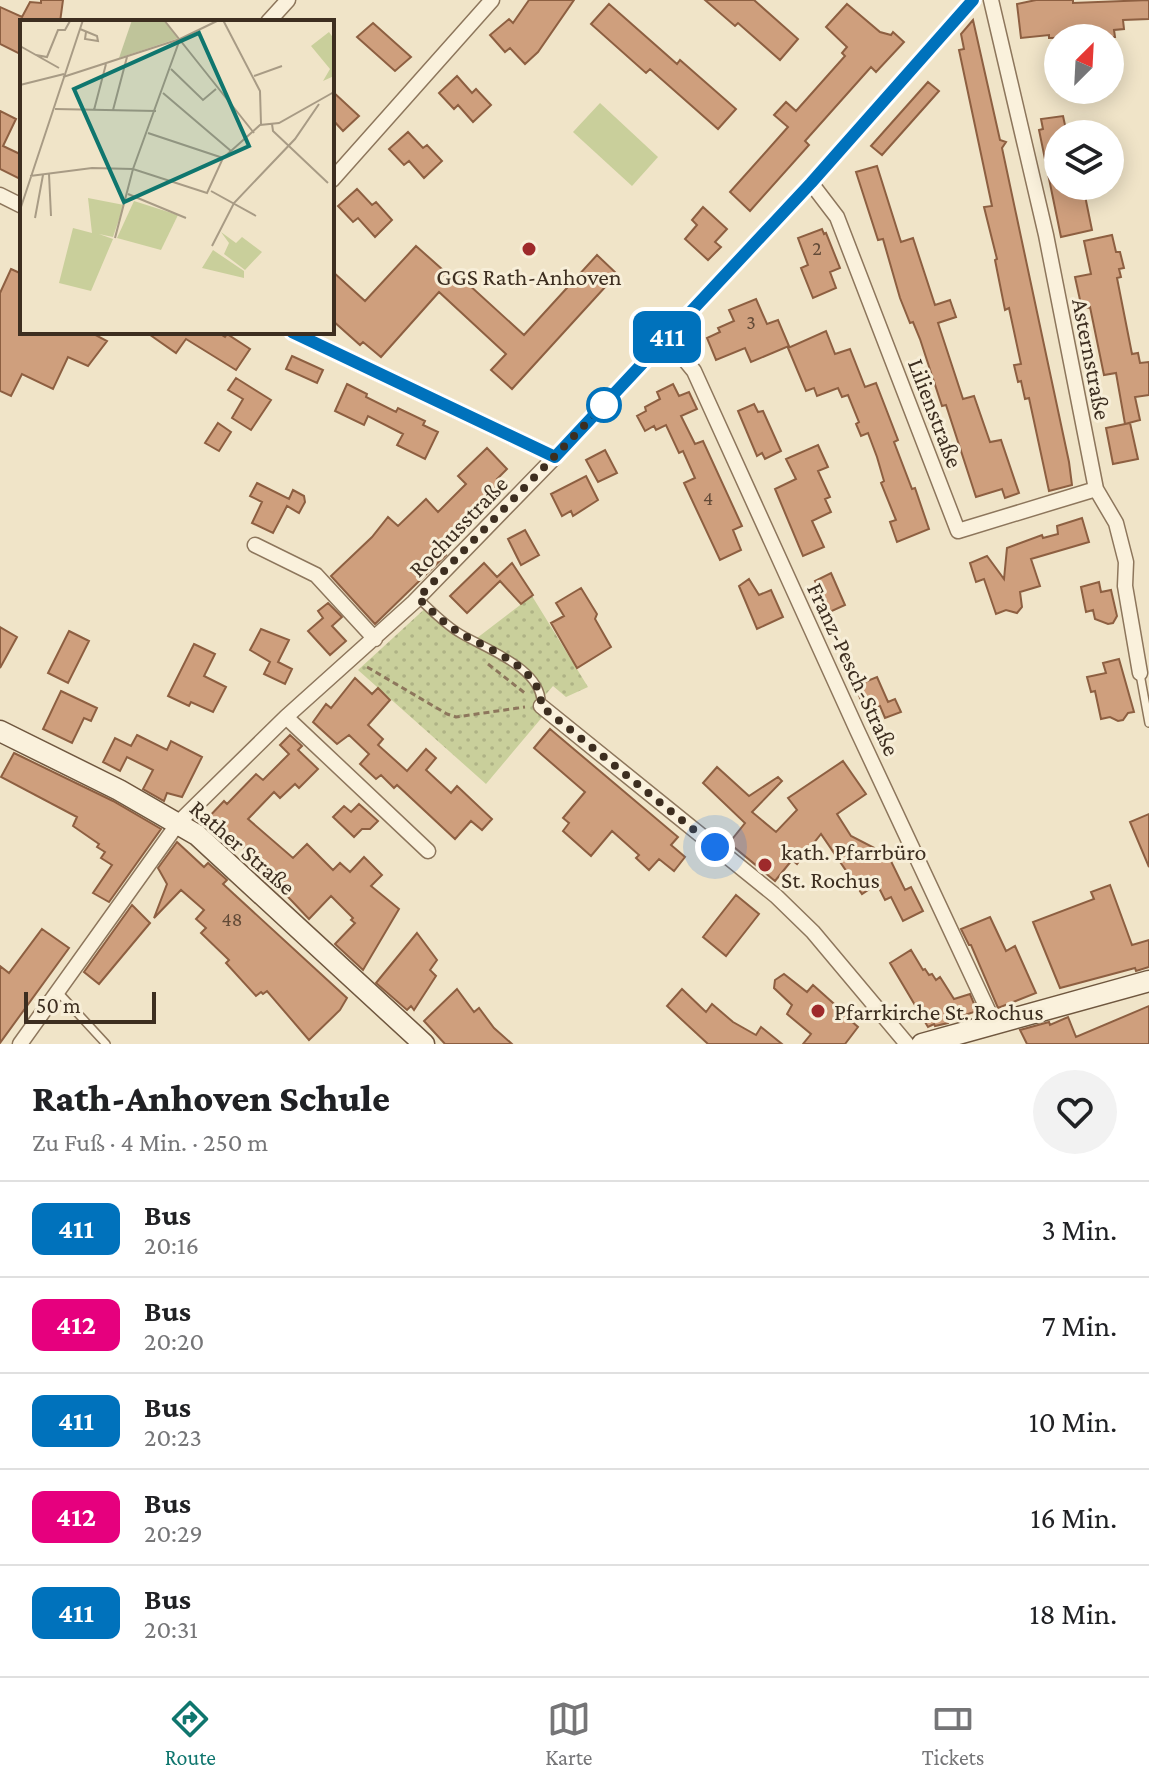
<!DOCTYPE html>
<html lang="de">
<meta charset="utf-8">
<style>
:root{--surface:#fff;--page:#f2f2f2;--text:#202124;--muted:#757577;--line:#e0e0e0;--accent:#0f766e}
body{margin:0;font-family:"Crimson Pro",serif;background:var(--page);color:var(--text);height:100vh;display:flex;flex-direction:column;font-size:30px;white-space:nowrap}
*{box-sizing:border-box;margin:0}
p{font-size:26px;color:var(--muted)}
.icon{flex:none;width:44px;height:44px;fill:none;stroke:currentColor;stroke-width:2;stroke-linecap:round;stroke-linejoin:round}
.map{position:relative;height:1044px;overflow:hidden}
.side{display:flex;flex-direction:column;background:var(--surface);flex:1}
.side>*{flex:none}
.badge{padding:0 16px;border-radius:12px;font-size:28px;line-height:52px}
.needle{width:52px;rotate:24deg}
.controls{position:absolute;left:1044px;top:24px;display:grid;gap:16px}
.controls a{display:grid;place-items:center;width:80px;height:80px;border-radius:50%;background:var(--surface);box-shadow:0 4px 20px #0003;font-size:40px}
.scale{position:absolute;left:24px;bottom:20px;width:132px;box-sizing:border-box;padding-left:8px;border:4px solid #3d2e20;border-top:0;font-size:22px;line-height:28px;white-space:nowrap;color:#3d2e20;-webkit-text-stroke:6px #f7eed8;paint-order:stroke}
.you{position:absolute;width:40px;height:40px;margin:-20px;border:6px solid #fff;border-radius:50%;background:#1a73e8;box-shadow:0 0 0 12px #1a73e833}
.map>.badge{position:absolute;translate:-50% -50%;box-shadow:0 0 0 4px #fff}
.round{display:grid;place-items:center;flex:none;width:84px;height:84px;border-radius:42px;background:var(--page)}
.head{display:flex;align-items:center;justify-content:space-between;height:136px;padding:0 32px}
h1{font-size:38px;font-weight:800;line-height:60px}
ul{padding:0;list-style:none}
li{display:flex;align-items:center;gap:24px;height:96px;padding:0 32px;border-top:2px solid var(--line)}
li div{flex:1}
li b{display:block;font-size:30px}
li em{font-style:normal}
li .badge{min-width:88px;font-weight:700;text-align:center}
.dock{display:flex;justify-content:space-around;align-items:center;height:112px;border-top:2px solid var(--line);background:var(--surface);font-size:22px;color:var(--muted)}
.dock a{display:grid;justify-items:center;gap:4px}
.dock .selected{color:var(--accent)}
.map>svg:first-child{display:block}
</style>
<div class="map">
<svg width="1149" height="1044" viewBox="0 0 1149 1044">
<defs>
<pattern id="grass-dots" width="8" height="8" patternUnits="userSpaceOnUse" patternTransform="scale(2)"><rect width="8" height="8" fill="#c9cf9b"/><path d="M2 2h.1M6 6h.1" fill="none" stroke="#aeb285" stroke-width="1.8" stroke-linecap="round"/></pattern>
</defs>
<rect width="100%" height="100%" fill="#f0e4c8"/>
<path fill="url(#grass-dots)" d="M 532,596 L 588,687 L 566,697 L 553,686 L 535,707 L 544,715 L 486,784 L 358,670 L 430,604 L 453,625 L 477,638 Z"/>
<path fill="#c9cf9b" d="M 600,103 L 658,157 L 632,186 L 573,132 Z"/>
<path fill="#cf9f7d" stroke="#8d5f41" stroke-width="2" d="M 41,0 L 63,0 L 60,22 L 22,22 L 22,55 L 0,44 L 0,7 L 22,17 L 30,2 L 41,3 Z
M 529,0 L 574,0 L 538,52 L 525,64 L 510,48 L 505,52 L 490,35 L 509,19 L 513,23 Z
M 705,0 L 754,0 L 798,39 L 780,60 L 738,23 L 735,26 Z
M 1036,0 L 1073,0 L 1073,3 L 1149,0 L 1149,19 L 1123,20 L 1124,29 L 1114,30 L 1115,37 L 1049,38 L 1049,35 L 1021,38 L 1017,4 Z
M 609,4 L 677,64 L 680,60 L 736,109 L 718,129 L 650,69 L 646,73 L 591,24 Z
M 847,4 L 880,32 L 891,35 L 893,32 L 904,42 L 876,72 L 871,67 L 805,141 L 809,145 L 750,211 L 730,192 L 788,127 L 774,115 L 786,102 L 796,111 L 845,56 L 842,53 L 847,47 L 826,27 Z
M 973,20 L 1000,140 L 1006,142 L 1002,148 L 1069,462 L 1072,485 L 1049,491 L 1029,398 L 1025,399 L 1021,381 L 1018,382 L 1014,365 L 1021,364 L 1009,308 L 1005,310 L 995,260 L 997,259 L 984,207 L 992,206 L 959,50 L 964,49 L 961,34 Z
M 373,23 L 411,57 L 395,71 L 357,37 Z
M 457,76 L 472,93 L 476,89 L 491,105 L 473,122 L 458,105 L 454,109 L 439,93 Z
M 928,82 L 939,91 L 882,155 L 871,146 Z
M 332,91 L 359,116 L 343,131 L 332,119 Z
M 0,111 L 16,119 L 3,146 L 22,155 L 22,180 L 0,169 Z
M 1063,116 L 1067,134 L 1058,134 L 1058,186 L 1083,186 L 1092,230 L 1061,237 L 1039,130 L 1043,129 L 1041,119 Z
M 408,132 L 423,148 L 427,145 L 442,161 L 424,178 L 409,161 L 404,165 L 389,149 Z
M 877,166 L 901,242 L 913,238 L 935,305 L 950,300 L 956,317 L 938,323 L 963,399 L 974,396 L 990,442 L 1001,440 L 1019,493 L 1005,498 L 1002,489 L 976,497 L 946,405 L 942,406 L 920,339 L 913,322 L 910,323 L 900,298 L 883,239 L 878,240 L 856,172 Z
M 357,189 L 372,205 L 376,202 L 392,220 L 375,237 L 358,218 L 353,222 L 338,206 Z
M 703,207 L 727,229 L 715,242 L 721,247 L 708,260 L 685,239 L 697,225 L 692,220 Z
M 822,229 L 824,234 L 826,233 L 840,268 L 830,272 L 836,288 L 813,298 L 801,268 L 808,265 L 798,238 Z
M 1112,235 L 1116,252 L 1120,252 L 1124,268 L 1119,269 L 1121,277 L 1117,278 L 1132,354 L 1138,353 L 1140,363 L 1149,362 L 1149,395 L 1135,397 L 1140,420 L 1125,424 L 1116,373 L 1104,375 L 1090,307 L 1082,309 L 1075,277 L 1091,274 L 1084,241 Z
M 416,246 L 452,278 L 456,273 L 524,335 L 597,255 L 617,274 L 512,389 L 491,370 L 506,354 L 439,292 L 381,357 L 363,342 L 360,345 L 332,320 L 332,271 L 365,301 Z
M 11,269 L 22,274 L 22,332 L 90,332 L 107,341 L 88,366 L 68,357 L 53,389 L 22,374 L 11,396 L 0,391 L 0,293 Z
M 756,299 L 767,324 L 778,320 L 789,346 L 751,362 L 745,348 L 716,360 L 707,338 L 720,332 L 718,328 L 734,321 L 729,310 Z
M 826,331 L 835,354 L 850,349 L 865,387 L 876,383 L 898,440 L 894,442 L 912,489 L 915,488 L 929,529 L 897,542 L 890,522 L 896,520 L 881,483 L 884,481 L 877,457 L 868,433 L 861,436 L 856,424 L 859,422 L 848,395 L 842,397 L 838,388 L 817,396 L 814,388 L 806,391 L 788,348 Z
M 146,332 L 217,332 L 225,337 L 227,334 L 250,349 L 236,370 L 186,339 L 176,353 Z
M 292,356 L 323,370 L 317,383 L 286,369 Z
M 236,378 L 271,400 L 251,430 L 232,418 L 243,399 L 228,390 Z
M 347,384 L 367,394 L 366,397 L 396,412 L 398,408 L 425,421 L 423,425 L 438,432 L 425,459 L 397,445 L 403,434 L 368,416 L 364,425 L 335,411 Z
M 673,384 L 679,396 L 689,392 L 697,409 L 681,416 L 695,444 L 703,441 L 742,526 L 733,530 L 741,550 L 720,560 L 684,483 L 695,478 L 683,451 L 679,453 L 666,425 L 656,430 L 654,426 L 645,431 L 637,416 L 646,411 L 645,407 L 660,399 L 657,392 Z
M 754,404 L 758,412 L 763,411 L 781,451 L 765,459 L 762,453 L 757,456 L 738,411 Z
M 218,423 L 231,432 L 219,451 L 205,443 Z
M 1130,423 L 1138,459 L 1113,464 L 1106,428 Z
M 818,445 L 828,467 L 818,471 L 830,497 L 825,499 L 831,512 L 812,521 L 824,547 L 803,556 L 775,489 L 796,479 L 786,459 Z
M 487,448 L 507,469 L 497,479 L 501,483 L 438,546 L 446,555 L 375,624 L 331,576 L 372,537 L 388,517 L 398,526 L 426,499 L 438,512 L 466,484 L 458,476 Z
M 605,450 L 617,473 L 598,482 L 586,460 Z
M 586,476 L 598,500 L 573,516 L 571,511 L 562,516 L 551,494 Z
M 257,483 L 289,499 L 293,490 L 304,496 L 305,502 L 299,513 L 287,506 L 273,533 L 252,523 L 262,502 L 250,496 Z
M 1082,518 L 1089,542 L 1031,559 L 1040,586 L 1020,592 L 1022,607 L 1017,613 L 1006,610 L 996,614 L 984,579 L 976,582 L 970,563 L 987,556 L 1004,579 L 1007,548 L 1042,535 L 1043,538 L 1058,534 L 1057,526 Z
M 525,530 L 539,555 L 521,565 L 508,539 Z
M 484,563 L 497,577 L 512,563 L 533,595 L 521,604 L 500,581 L 467,613 L 450,596 Z
M 831,573 L 845,605 L 823,615 L 812,592 L 819,589 L 815,581 Z
M 749,579 L 759,595 L 771,590 L 783,617 L 757,629 L 739,586 Z
M 1099,582 L 1101,592 L 1111,590 L 1117,616 L 1113,623 L 1108,624 L 1095,619 L 1093,610 L 1086,612 L 1081,587 Z
M 581,588 L 597,614 L 595,619 L 611,647 L 577,668 L 551,623 L 564,616 L 556,603 Z
M 328,603 L 342,617 L 332,626 L 346,641 L 330,655 L 308,631 L 323,618 L 318,611 Z
M 0,627 L 17,637 L 0,668 Z
M 261,629 L 289,640 L 278,662 L 292,669 L 285,684 L 264,674 L 270,662 L 250,650 Z
M 69,631 L 89,641 L 68,683 L 48,673 Z
M 194,644 L 215,654 L 204,676 L 226,687 L 213,712 L 191,702 L 189,706 L 168,696 Z
M 1119,659 L 1134,712 L 1128,713 L 1123,720 L 1118,721 L 1110,717 L 1101,719 L 1095,691 L 1091,692 L 1087,677 L 1106,673 L 1103,663 Z
M 877,677 L 888,702 L 895,699 L 901,712 L 885,718 L 880,706 L 866,712 L 855,686 Z
M 355,678 L 372,694 L 378,688 L 390,700 L 368,725 L 383,739 L 378,745 L 407,771 L 426,749 L 436,758 L 426,770 L 451,793 L 457,786 L 492,819 L 482,830 L 471,821 L 455,839 L 397,785 L 394,788 L 381,775 L 376,779 L 360,764 L 369,754 L 349,735 L 337,744 L 313,722 L 326,704 L 331,708 Z
M 61,691 L 97,708 L 91,721 L 84,718 L 72,743 L 43,729 Z
M 550,729 L 678,837 L 671,845 L 685,857 L 674,871 L 659,859 L 649,870 L 636,858 L 639,855 L 612,831 L 591,856 L 563,831 L 569,823 L 563,818 L 585,792 L 534,748 Z
M 137,735 L 167,750 L 171,741 L 202,757 L 182,797 L 167,793 L 164,801 L 143,789 L 153,770 L 127,757 L 120,771 L 103,762 L 115,738 L 131,746 Z
M 290,735 L 302,746 L 298,750 L 318,769 L 299,788 L 295,784 L 280,798 L 274,792 L 248,819 L 293,858 L 307,844 L 333,870 L 340,863 L 350,872 L 364,857 L 382,875 L 371,886 L 399,909 L 363,970 L 335,944 L 355,923 L 351,920 L 353,918 L 331,896 L 309,919 L 252,859 L 254,857 L 230,834 L 227,833 L 222,838 L 205,821 L 224,801 L 227,804 L 256,774 L 263,780 L 289,754 L 280,745 Z
M 14,753 L 113,801 L 161,829 L 109,902 L 93,893 L 112,865 L 101,858 L 105,852 L 97,847 L 99,844 L 73,826 L 77,817 L 1,777 Z
M 843,761 L 866,794 L 837,814 L 851,836 L 888,855 L 905,890 L 911,887 L 923,911 L 903,921 L 891,897 L 885,900 L 877,884 L 862,894 L 821,834 L 797,864 L 792,860 L 775,881 L 729,843 L 745,823 L 703,783 L 717,767 L 749,796 L 778,777 L 782,781 L 752,812 L 776,832 L 797,810 L 788,798 Z
M 359,804 L 378,821 L 370,829 L 362,829 L 354,837 L 333,817 L 344,806 L 351,812 Z
M 1149,814 L 1149,867 L 1130,822 Z
M 177,842 L 204,867 L 208,863 L 227,880 L 223,884 L 347,998 L 340,1010 L 309,1040 L 267,991 L 263,994 L 261,992 L 256,996 L 226,963 L 229,960 L 201,933 L 206,928 L 196,919 L 204,910 L 181,890 L 154,918 L 167,884 L 158,868 Z
M 1110,885 L 1132,945 L 1149,940 L 1149,967 L 1136,971 L 1135,968 L 1060,988 L 1033,922 L 1094,899 L 1091,892 Z
M 736,895 L 759,914 L 726,956 L 703,937 Z
M 132,905 L 150,923 L 99,984 L 84,972 Z
M 990,917 L 1006,951 L 1015,946 L 1036,993 L 998,1008 L 971,945 L 969,945 L 961,929 Z
M 42,929 L 69,948 L 0,1043 L 0,966 L 9,973 Z
M 417,933 L 437,960 L 430,970 L 436,976 L 414,1010 L 411,1006 L 407,1010 L 376,983 Z
M 911,950 L 923,970 L 925,969 L 929,975 L 932,974 L 936,980 L 940,977 L 954,999 L 970,994 L 977,1011 L 950,1020 L 948,1023 L 935,1026 L 934,1024 L 928,1027 L 890,963 Z
M 784,974 L 807,992 L 813,985 L 851,1019 L 850,1020 L 858,1027 L 845,1044 L 803,1044 L 811,1034 L 787,1014 L 792,1005 L 774,988 L 775,980 Z
M 457,989 L 474,1012 L 479,1008 L 494,1028 L 512,1044 L 445,1044 L 424,1021 Z
M 682,989 L 706,1012 L 712,1004 L 733,1022 L 756,1035 L 761,1027 L 782,1044 L 708,1044 L 667,1006 Z
M 1149,1006 L 1149,1044 L 1027,1044 L 1020,1030 L 1049,1022 L 1050,1025 L 1068,1017 L 1076,1037 Z"/>
<g fill="none" stroke-linecap="round" stroke-linejoin="round">
<g stroke="#8d765c" stroke-width="10">
<path id="service" d="M 418,598 C 432,611 445,625 461,634 C 486,649 544,669 541,705
M 1140,674 L 1149,723
M 58,992 L 106,1044"/>
</g>
<g stroke="#8d765c" stroke-width="17">
<path id="minor" d="M 991,0 L 1046,235 L 1096,489 L 1116,523 L 1126,562 L 1125,586 L 1140,673
M 268,22 L 288,0
M 332,180 L 492,0
M 811,183 L 837,217 L 958,531 L 1096,489
M 0,195 L 22,206
M 292,332 L 555,457
M 667,338 L 694,371 L 857,730 L 994,1023
M 255,545 L 316,575 L 375,639
M 541,706 L 776,896 L 813,932 L 907,1044
M 286,717 L 428,851
M 20,1044 L 179,822 L 286,717 L 414,602 L 555,457 L 811,183 L 973,0"/>
</g>
<g stroke="#6f573f" stroke-width="23">
<path id="secondary" d="M 0,731 L 119,790 L 197,835 L 424,1044
M 922,1044 L 1149,981"/>
</g>
<path stroke="#8d765c" stroke-width="3" stroke-dasharray="6 4" stroke-linecap="butt" d="M 488,664 L 526,694
M 367,667 L 447,714 L 456,717 L 525,707"/>
<use href="#service" stroke="#faf1dc" stroke-width="7"/>
<use href="#minor" stroke="#faf1dc" stroke-width="14"/>
<use href="#secondary" stroke="#faf1dc" stroke-width="20"/>
</g>
<g fill="none" stroke-linecap="round" stroke-linejoin="round">
<g stroke="#fff" stroke-width="18">
<path id="line" d="M 292,332 L 555,457 L 811,183 L 973,0"/>
</g>
<use href="#line" stroke="#0072bc" stroke-width="12"/>
<path stroke="#3d2e20" stroke-width="8" stroke-dasharray="0 14.4" d="M 604,405 L 418,598 C 432,611 445,625 462,634 C 487,649 543,668 541,706 L 715,847"/>
</g>
<g fill="#9e2a2b" stroke="#f7eed8" stroke-width="3">
<circle cx="529" cy="249" r="8"/>
<circle cx="765" cy="865" r="8"/>
<circle cx="818" cy="1011" r="8"/>
</g>
<circle fill="#fff" stroke="#0072bc" stroke-width="4" cx="604" cy="405" r="16"/>
<g text-anchor="middle" dominant-baseline="central" stroke-width="6" stroke-linejoin="round" paint-order="stroke">
<g font-size="20" fill="#624a37">
<text x="817" y="248">2</text>
<text x="751" y="322">3</text>
<text x="708" y="498">4</text>
<text x="232" y="919">48</text>
</g>
<g font-size="24" fill="#3d2e20" stroke="#f7eed8" text-anchor="start">
<text x="529" y="276" text-anchor="middle">GGS Rath-Anhoven</text>
<text x="781" y="851">kath. Pfarrbüro<tspan x="781" dy="28">St. Rochus</tspan></text>
<text x="834" y="1011">Pfarrkirche St. Rochus</text>
</g>
<g font-size="24" fill="#3d2e20" stroke="#f7eed8">
<text transform="translate(1092 359) rotate(79)">Asternstraße</text>
<text transform="translate(936 413) rotate(69)">Lilienstraße</text>
<text transform="translate(458 526) rotate(-46)">Rochusstraße</text>
<text transform="translate(854 669) rotate(65)">Franz-Pesch-Straße</text>
<text transform="translate(243 847) rotate(41)">Rather Straße</text>
</g>
</g>
<g transform="translate(20 20)">
<rect width="314" height="314" fill="#f0e4c8"/>
<path d="M 309,12 L 314,19 L 314,56 L 303,61 L 310,49 L 291,26 ZM 68,178 L 104,185 L 93,217 L 79,214 L 93,219 L 71,271 L 39,263 L 53,208 L 72,213 ZM 201,212 L 216,223 L 222,217 L 242,232 L 225,250 L 204,234 L 209,223 ZM 193,230 L 224,251 L 224,258 L 182,248 Z" fill="#c9cf9b"/>
<path d="M 112,0 L 143,0 L 159,18 L 99,38 Z" fill="#bfc49a"/>
<path d="M 114,181 L 158,195 L 141,230 L 97,218 Z" fill="#c9cf9b"/>
<path fill="none" stroke="#a89b85" stroke-width="2" d="M 144,0 L 234,113M 203,0 L 240,71 L 241,104M 60,9 L 77,16 L 78,21 L 65,19 L 66,12M 0,26 L 39,48M 16,35 L 27,37 L 38,10 L 45,10 L 50,1M 151,49 L 183,80 L 196,69M 234,56 L 262,46M 43,57 L 160,19 L 199,0M 0,65 L 44,54M 143,73 L 211,131M 35,89 L 136,91M 74,90 L 86,44M 93,90 L 107,37M 252,104 L 253,111 L 308,163M 128,113 L 203,138M 29,154 L 31,196M 10,156 L 72,148 L 113,149 L 187,173 L 203,138 L 240,105 L 259,103 L 314,72M 191,171 L 236,196M 108,174 L 166,198M 0,190 L 63,0M 15,198 L 23,155M 95,218 L 113,149 L 160,19M 192,226 L 214,183 L 275,119 L 299,84"/>
<path fill="#0f766e" fill-opacity="0.15" stroke="#0f766e" stroke-width="4" d="M 179,13 L 229,126 L 104,182 L 54,69 Z"/>
<rect width="314" height="314" fill="none" stroke="#3d2e20" stroke-width="4"/>
</g>
</svg>
<div class="controls">
<a><svg class="needle" viewBox="-14 -14 28 28"><path d="M0-13l5 13h-10z" fill="#e53935"/><path d="M0 13l5-13h-10z" fill="#757577"/></svg></a>
<a><svg class="icon" aria-label="layers" viewBox="0 0 24 24"><path d="M12 4l9 5-9 5-9-5zM3 14l9 5 9-5"/></svg></a>
</div>
<div class="scale">50 m</div>
<div class="you" style="left:715px;top:847px"></div>
<b class="badge" style="left:667px;top:337px;background:#0072bc;color:#fff">411</b>
</div>
<section class="side">
<div class="head"><div><h1>Rath-Anhoven Schule</h1><p>Zu Fuß · 4 Min. · 250 m</p></div><a class="round"><svg class="icon" aria-label="heart" viewBox="0 0 24 24"><path d="M12 20l-8-8c-3-5 5-10 8-4 3-6 11-1 8 4z"/></svg></a></div>
<ul>
<li><span class="badge" style="background:#0072bc;color:#fff">411</span><div><b>Bus</b><p>20:16</p></div><em>3 Min.</em></li>
<li><span class="badge" style="background:#e6007e;color:#fff">412</span><div><b>Bus</b><p>20:20</p></div><em>7 Min.</em></li>
<li><span class="badge" style="background:#0072bc;color:#fff">411</span><div><b>Bus</b><p>20:23</p></div><em>10 Min.</em></li>
<li><span class="badge" style="background:#e6007e;color:#fff">412</span><div><b>Bus</b><p>20:29</p></div><em>16 Min.</em></li>
<li><span class="badge" style="background:#0072bc;color:#fff">411</span><div><b>Bus</b><p>20:31</p></div><em>18 Min.</em></li>
</ul>
</section>
<nav class="dock">
<a class="selected"><svg class="icon" aria-label="directions" viewBox="0 0 24 24"><path d="M12 3l9 9-9 9-9-9zM9 14v-3h6M13 9l2 2-2 2"/></svg>Route</a>
<a><svg class="icon" aria-label="map" viewBox="0 0 24 24"><path d="M3 6l6-2 6 2 6-2v14l-6 2-6-2-6 2zM9 4v14M15 6v14"/></svg>Karte</a>
<a><svg class="icon" aria-label="tickets" viewBox="0 0 24 24"><path d="M3 7h18v10H3zM15 7v10"/></svg>Tickets</a>
</nav>
